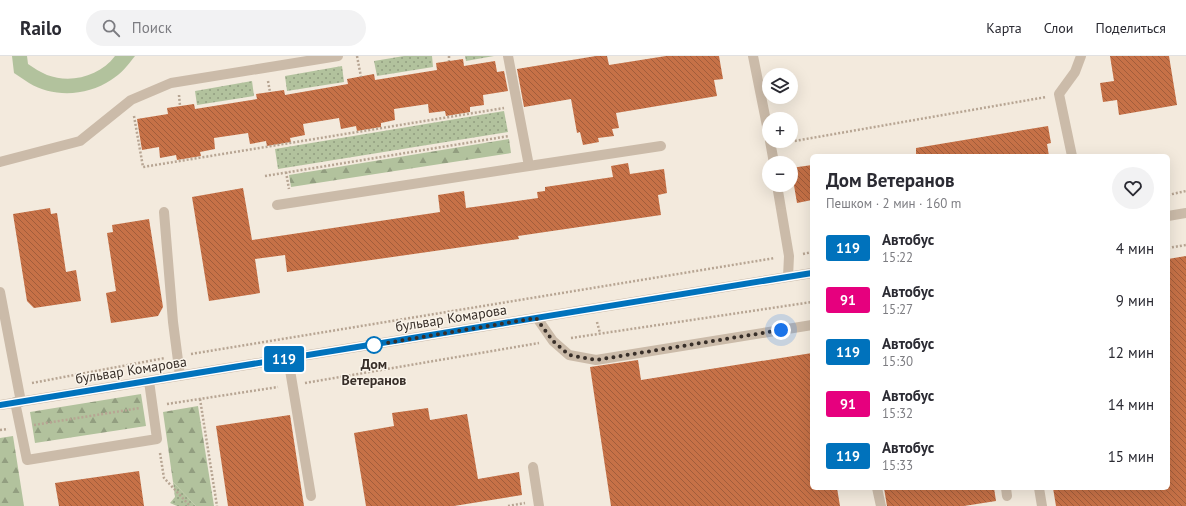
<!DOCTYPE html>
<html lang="ru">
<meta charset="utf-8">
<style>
:root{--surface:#fff;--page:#f2f2f3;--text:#2b2b33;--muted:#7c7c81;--line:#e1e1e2}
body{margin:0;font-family:"PT Sans",sans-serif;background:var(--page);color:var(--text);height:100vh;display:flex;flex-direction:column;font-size:15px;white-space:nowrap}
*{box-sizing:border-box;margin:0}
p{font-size:13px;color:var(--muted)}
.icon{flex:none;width:22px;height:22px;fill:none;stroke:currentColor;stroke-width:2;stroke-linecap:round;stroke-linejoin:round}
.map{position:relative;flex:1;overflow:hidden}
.sheet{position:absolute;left:810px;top:98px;width:360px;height:336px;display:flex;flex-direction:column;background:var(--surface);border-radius:6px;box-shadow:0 4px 16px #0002}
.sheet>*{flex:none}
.badge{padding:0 8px;border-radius:3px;font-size:14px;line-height:26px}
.buttons{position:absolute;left:762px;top:12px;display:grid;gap:8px}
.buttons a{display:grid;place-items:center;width:36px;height:36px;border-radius:50%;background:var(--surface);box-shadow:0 4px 16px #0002;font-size:20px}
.you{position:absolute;width:20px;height:20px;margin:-10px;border:3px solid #fff;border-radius:50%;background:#1a73e8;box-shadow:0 0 0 6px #1a73e833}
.map>.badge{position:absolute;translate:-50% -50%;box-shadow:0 0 0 2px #fff}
.round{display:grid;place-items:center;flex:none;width:42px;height:42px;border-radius:21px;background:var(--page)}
.head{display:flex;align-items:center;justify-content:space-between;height:68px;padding:0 16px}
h1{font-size:19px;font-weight:700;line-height:30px}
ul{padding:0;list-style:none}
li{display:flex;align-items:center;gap:12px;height:52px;padding:0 16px}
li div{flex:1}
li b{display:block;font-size:15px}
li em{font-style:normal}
li .badge{min-width:44px;font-weight:700;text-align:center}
header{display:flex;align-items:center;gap:24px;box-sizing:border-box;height:56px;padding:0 20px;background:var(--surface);border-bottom:1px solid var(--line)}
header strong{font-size:19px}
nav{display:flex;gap:22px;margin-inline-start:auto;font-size:14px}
.search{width:280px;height:36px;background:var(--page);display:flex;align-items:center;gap:10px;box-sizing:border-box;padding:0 14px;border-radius:22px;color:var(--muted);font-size:15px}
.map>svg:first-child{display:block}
</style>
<header>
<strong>Railo</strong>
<div class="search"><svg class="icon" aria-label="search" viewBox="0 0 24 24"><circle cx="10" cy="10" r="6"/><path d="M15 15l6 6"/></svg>Поиск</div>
<nav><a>Карта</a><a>Слои</a><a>Поделиться</a></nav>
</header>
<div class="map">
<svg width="1186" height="450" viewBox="0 0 1186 450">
<defs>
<pattern id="grass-dots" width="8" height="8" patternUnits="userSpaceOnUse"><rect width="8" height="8" fill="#b2c29d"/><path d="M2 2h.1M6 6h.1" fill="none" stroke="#929e80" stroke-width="1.8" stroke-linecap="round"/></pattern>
<pattern id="forest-firs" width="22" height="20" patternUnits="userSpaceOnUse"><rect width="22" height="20" fill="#b2c29d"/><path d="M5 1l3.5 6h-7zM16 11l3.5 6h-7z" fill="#929e80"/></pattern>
<pattern id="building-back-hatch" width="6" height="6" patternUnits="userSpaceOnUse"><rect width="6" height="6" fill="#c67147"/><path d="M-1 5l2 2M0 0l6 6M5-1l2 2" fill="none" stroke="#a25d3b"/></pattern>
</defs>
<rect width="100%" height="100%" fill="#f3eadd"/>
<path fill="url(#grass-dots)" d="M 404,0 L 432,0 L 433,11 L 377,20 L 374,5 Z
M 465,0 L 494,0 L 466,5 Z
M 342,10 L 344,26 L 287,35 L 285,20 Z
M 252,25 L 254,40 L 197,49 L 195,35 Z
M 504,55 L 508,76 L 278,113 L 275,93 Z
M 173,426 L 196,450 L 177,450 L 170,447 L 175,441 Z"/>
<path fill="url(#forest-firs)" d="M 509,83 L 511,97 L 291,131 L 289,119 Z
M 141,338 L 146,370 L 35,387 L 30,356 Z
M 198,350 L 214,450 L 196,450 L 173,426 L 163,356 Z
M 13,380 L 24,450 L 0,450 L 0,382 Z"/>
<path fill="#b2c29d" d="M 12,0 L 27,0 L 28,8 C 34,12 40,16 47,19 C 71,28 100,20 115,0 L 135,0 C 128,9 121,18 111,24 C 87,40 54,42 29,27 C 24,24 19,20 14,17 Z"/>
<path fill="url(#building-back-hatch)" d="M 596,0 L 607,0 L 609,9 L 666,0 L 719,0 L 723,23 L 714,24 L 717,40 L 616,57 L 619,72 L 612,73 L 614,80 L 598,82 L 599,86 L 583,89 L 580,76 L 577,77 L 571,43 L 524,51 L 517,13 Z
M 1110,0 L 1169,0 L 1177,49 L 1119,59 L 1117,44 L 1103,46 L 1100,27 L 1114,25 Z
M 463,3 L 464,10 L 495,5 L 497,16 L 504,15 L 508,35 L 483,39 L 484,49 L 470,51 L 470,56 L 446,60 L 445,55 L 429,57 L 428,48 L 394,53 L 395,64 L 381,67 L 381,71 L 357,75 L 356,70 L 341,73 L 339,62 L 303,68 L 305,79 L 290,82 L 291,86 L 267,90 L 266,85 L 250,88 L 248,77 L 214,82 L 215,93 L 200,96 L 201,100 L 177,104 L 176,99 L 160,102 L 159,91 L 142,94 L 137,63 L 168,58 L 167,52 L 194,48 L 195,53 L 257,43 L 256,38 L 284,34 L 285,39 L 348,28 L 347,23 L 374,18 L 375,24 L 437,14 L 436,7 Z
M 1048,70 L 1051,87 L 1047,88 L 1049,100 L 916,100 L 916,92 Z
M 628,107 L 630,118 L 664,113 L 667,137 L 658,139 L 661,159 L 518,180 L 519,183 L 287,216 L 285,199 L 255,203 L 260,237 L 209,245 L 192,141 L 243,132 L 252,184 L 440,156 L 438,139 L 464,135 L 466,152 L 538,142 L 537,136 L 545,135 L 545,131 L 613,121 L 611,110 Z
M 812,109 L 812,144 L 797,147 L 791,112 Z
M 50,152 L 51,158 L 57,157 L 66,216 L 76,214 L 81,245 L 34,252 L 27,245 L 13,158 Z
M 149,163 L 163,251 L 158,260 L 111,267 L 106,237 L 116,235 L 107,177 L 113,176 L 112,169 Z
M 1186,200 L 1186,450 L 1056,450 L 1053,432 L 1168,432 L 1168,203 Z
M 812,297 L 812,432 L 837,432 L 840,450 L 611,450 L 590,311 L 638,304 L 641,324 Z
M 428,352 L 430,364 L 467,358 L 478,423 L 519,416 L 522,439 L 454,450 L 366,450 L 354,377 L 394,370 L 392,357 Z
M 290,359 L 304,450 L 228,450 L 216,370 Z
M 139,415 L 144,450 L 59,450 L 55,427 Z
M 884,432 L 994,432 L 996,445 L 964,450 L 887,450 Z"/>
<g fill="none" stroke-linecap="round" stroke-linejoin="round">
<path stroke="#b7a593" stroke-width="2.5" stroke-dasharray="2 2" stroke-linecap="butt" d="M 357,0 L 361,21
M 449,0 L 449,5
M 268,25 L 270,36
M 179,39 L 180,50
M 134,60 L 143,111 L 504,52
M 783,87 L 1046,41
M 286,116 L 289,133
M 265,120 L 509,80
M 1168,139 L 1186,135
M 1168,192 L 1186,189
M 803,198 L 812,196
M 597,266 L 600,277
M 571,282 L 812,246
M 191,298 L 775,202
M 32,327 L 165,302
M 305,327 L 539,287
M 200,343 L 217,450
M 167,348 L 278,331
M 34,369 L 140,352
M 0,374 L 8,373
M 160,397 L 164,422 L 190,450
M 508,450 L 525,447"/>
<path stroke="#cbbba9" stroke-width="10" d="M 508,0 L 529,110 L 661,90
M 753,0 L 769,80
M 770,85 L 774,107
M 1072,100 L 1059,38 L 1075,16 L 1081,0
M 0,106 L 80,85 L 131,44 L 171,27 L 338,0
M 777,129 L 789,200 L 788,221
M 277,149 L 529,110
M 164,156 L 173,266 L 180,320
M 1168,160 L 1186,157
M 0,236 L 21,346
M 537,262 L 553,285 L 569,299 L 596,304 L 812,269
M 288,302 L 311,440
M 15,346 L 27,404 L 157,383 L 149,325
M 0,349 L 812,217
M 533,411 L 539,450
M 877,432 L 881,450
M 1006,432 L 1007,440
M 1039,432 L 1042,450"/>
</g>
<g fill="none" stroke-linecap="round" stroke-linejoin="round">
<g stroke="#fff" stroke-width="9">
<path id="line" d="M 0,349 L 812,217"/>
</g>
<use href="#line" stroke="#0072bc" stroke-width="6"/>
<path stroke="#382f29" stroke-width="4" stroke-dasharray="0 7.2" d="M 374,289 L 536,262 L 553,285 L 569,299 L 596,304 L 781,274"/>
</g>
<circle fill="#fff" stroke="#0072bc" stroke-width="2" cx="374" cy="289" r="8"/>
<g text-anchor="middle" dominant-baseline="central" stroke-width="3" stroke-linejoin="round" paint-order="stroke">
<g font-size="14" fill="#382f29" stroke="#faf4ea">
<text transform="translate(451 262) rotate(-9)">бульвар Комарова</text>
<text transform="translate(131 314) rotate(-9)">бульвар Комарова</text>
</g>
<g font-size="14" font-weight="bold" fill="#382f29" stroke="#faf4ea">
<text x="374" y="308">Дом<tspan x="374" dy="16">Ветеранов</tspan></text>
</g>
</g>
</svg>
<div class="buttons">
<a><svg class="icon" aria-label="layers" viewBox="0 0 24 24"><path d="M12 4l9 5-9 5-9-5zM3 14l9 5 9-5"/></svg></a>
<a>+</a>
<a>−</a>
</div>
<div class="you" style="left:781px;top:274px"></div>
<b class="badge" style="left:284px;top:303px;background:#0072bc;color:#fff">119</b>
<section class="sheet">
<div class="head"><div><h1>Дом Ветеранов</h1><p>Пешком · 2 мин · 160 m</p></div><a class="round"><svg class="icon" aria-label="heart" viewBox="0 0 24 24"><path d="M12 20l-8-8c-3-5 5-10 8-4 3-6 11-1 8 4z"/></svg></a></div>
<ul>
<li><span class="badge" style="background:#0072bc;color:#fff">119</span><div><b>Автобус</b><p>15:22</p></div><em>4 мин</em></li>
<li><span class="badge" style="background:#e6007e;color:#fff">91</span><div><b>Автобус</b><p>15:27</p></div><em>9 мин</em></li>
<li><span class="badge" style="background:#0072bc;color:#fff">119</span><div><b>Автобус</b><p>15:30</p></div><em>12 мин</em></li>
<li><span class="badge" style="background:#e6007e;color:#fff">91</span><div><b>Автобус</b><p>15:32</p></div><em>14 мин</em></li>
<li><span class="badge" style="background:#0072bc;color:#fff">119</span><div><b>Автобус</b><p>15:33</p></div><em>15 мин</em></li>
</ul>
</section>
</div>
